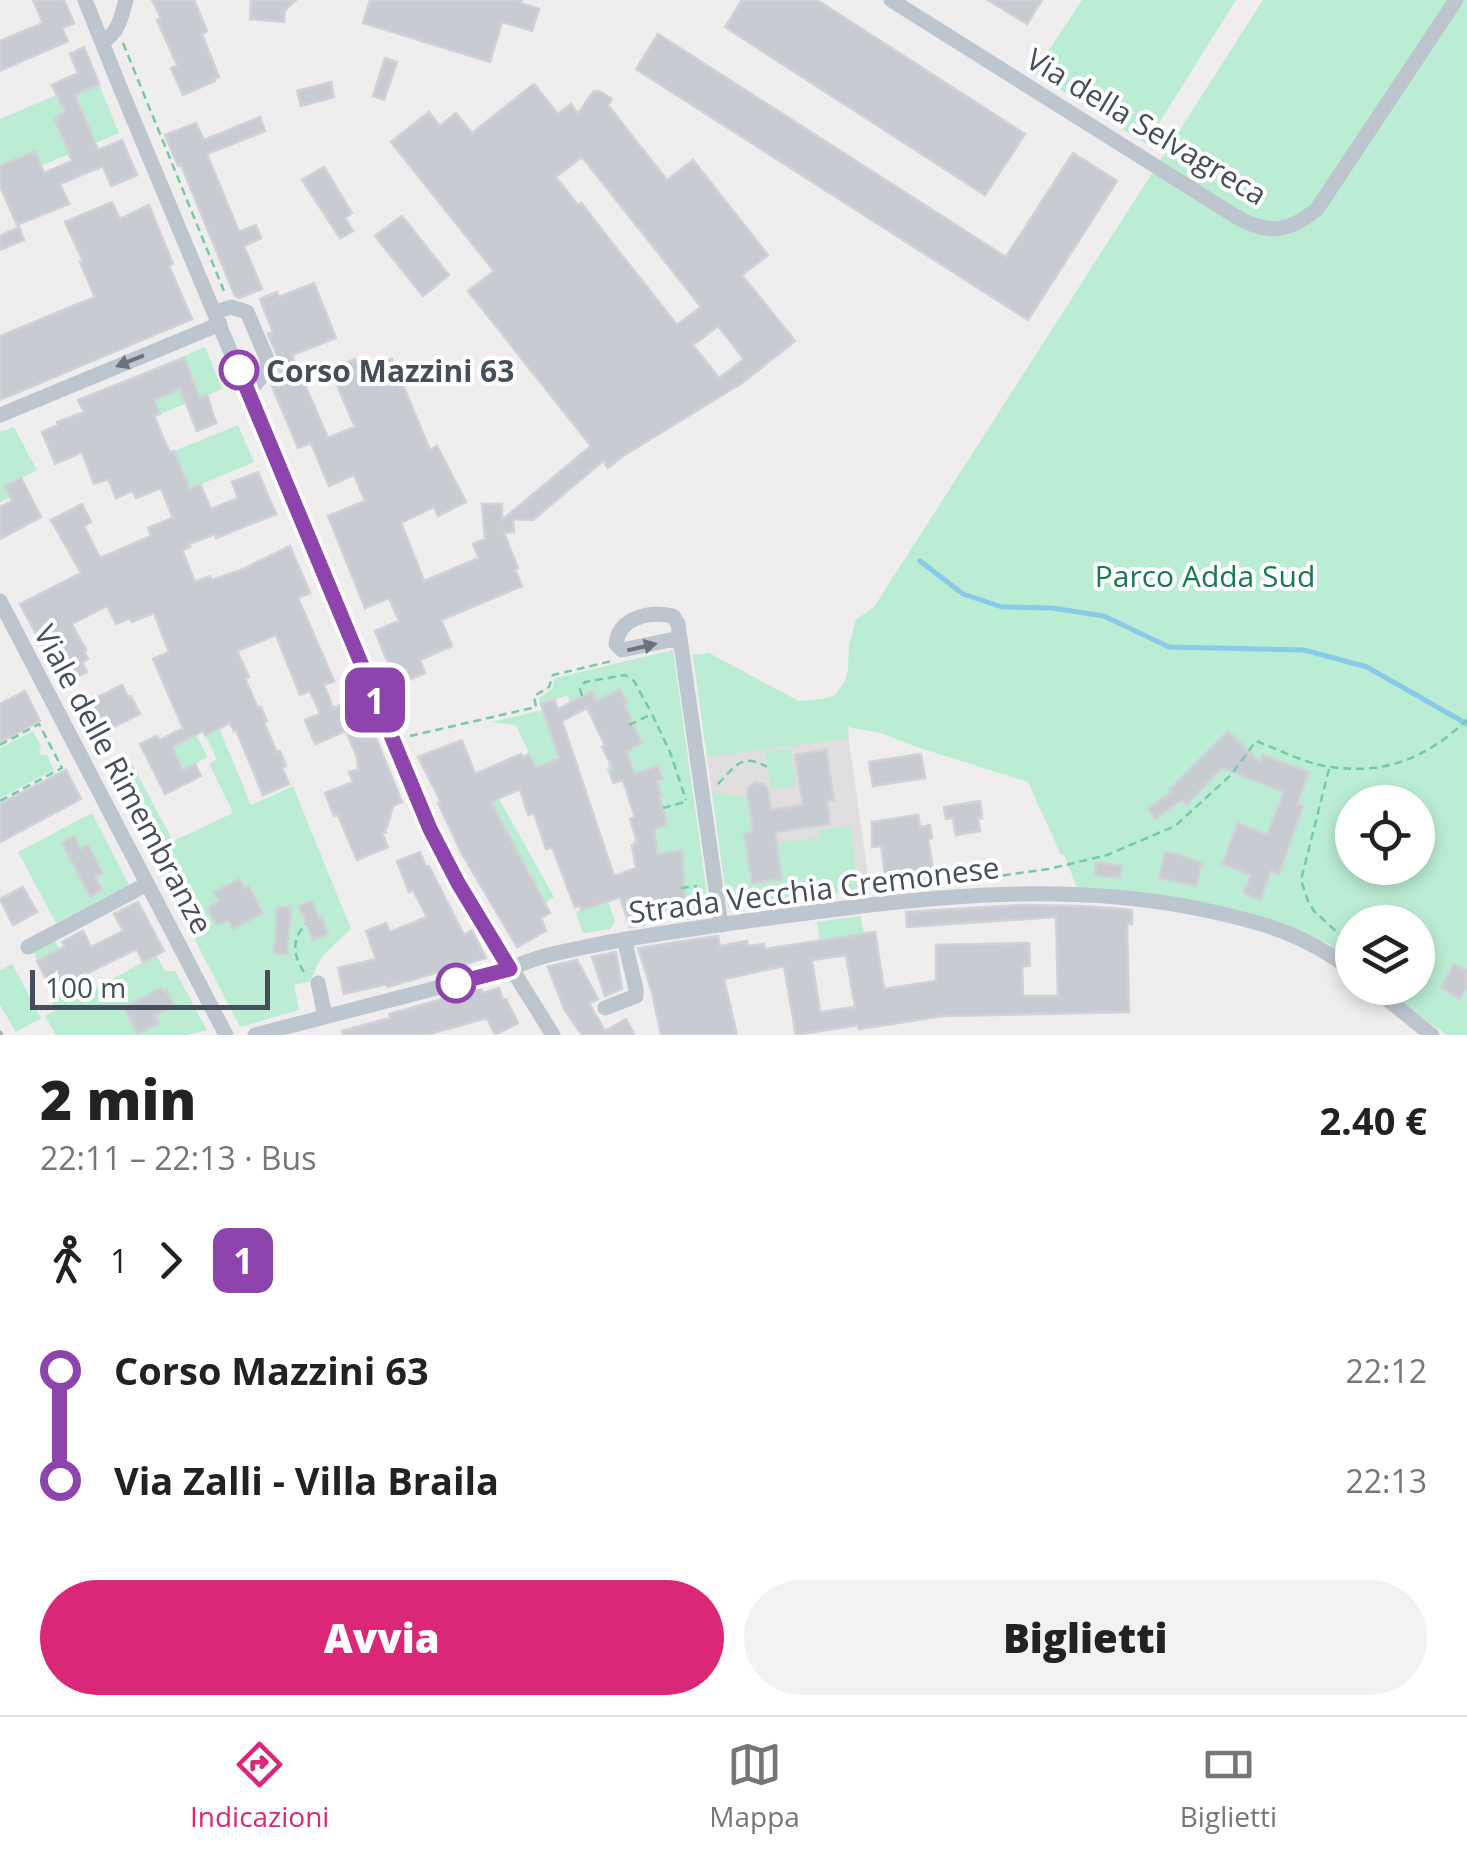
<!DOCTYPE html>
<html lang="it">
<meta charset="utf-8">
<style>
:root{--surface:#fff;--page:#f2f2f2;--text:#222;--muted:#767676;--line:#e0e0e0;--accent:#db2777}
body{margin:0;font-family:"Open Sans",sans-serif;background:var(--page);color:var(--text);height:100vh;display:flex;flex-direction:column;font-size:38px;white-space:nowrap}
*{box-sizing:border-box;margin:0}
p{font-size:32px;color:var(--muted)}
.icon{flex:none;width:55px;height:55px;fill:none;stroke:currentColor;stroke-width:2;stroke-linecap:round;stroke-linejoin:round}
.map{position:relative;height:1035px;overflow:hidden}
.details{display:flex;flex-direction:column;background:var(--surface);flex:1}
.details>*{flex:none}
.badge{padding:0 20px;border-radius:15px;font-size:35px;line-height:65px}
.fabs{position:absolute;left:1335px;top:785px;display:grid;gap:20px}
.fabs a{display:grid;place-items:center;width:100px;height:100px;border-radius:50%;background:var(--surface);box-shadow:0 5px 15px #0003;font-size:50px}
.scale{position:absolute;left:30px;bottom:25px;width:240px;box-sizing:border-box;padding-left:10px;border:5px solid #454e5a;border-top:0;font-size:28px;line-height:35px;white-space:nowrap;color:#454e5a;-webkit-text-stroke:8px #fff;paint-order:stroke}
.map>.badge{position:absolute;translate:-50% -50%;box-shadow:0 0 0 5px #fff}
.legs{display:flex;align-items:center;gap:15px;height:110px;padding:0 40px;font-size:32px}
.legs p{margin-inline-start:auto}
.summary{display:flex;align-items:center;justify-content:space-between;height:170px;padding:0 40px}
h1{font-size:55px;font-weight:800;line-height:75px}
.button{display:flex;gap:20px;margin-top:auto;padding:20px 40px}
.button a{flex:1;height:115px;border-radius:60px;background:var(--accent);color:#fff;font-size:40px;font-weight:800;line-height:115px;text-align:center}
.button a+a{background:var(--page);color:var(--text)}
ul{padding:0 40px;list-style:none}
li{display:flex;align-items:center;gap:35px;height:110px;font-size:38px}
li i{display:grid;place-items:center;width:15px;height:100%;margin:0 12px;background:currentColor}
li i::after{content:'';width:25px;height:25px;margin:-12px;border:8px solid;border-radius:50%;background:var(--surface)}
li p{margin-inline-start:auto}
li:first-child i{background:linear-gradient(#0000 50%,currentColor 0)}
li:last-child i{background:linear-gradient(currentColor 50%,#0000 0)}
.menu{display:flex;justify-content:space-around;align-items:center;height:140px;border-top:2px solid var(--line);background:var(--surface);font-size:28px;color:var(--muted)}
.menu a{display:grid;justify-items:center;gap:5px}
.menu .current{color:var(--accent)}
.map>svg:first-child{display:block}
</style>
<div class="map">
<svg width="1467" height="1035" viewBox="0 0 1467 1035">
<rect width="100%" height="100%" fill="#efeded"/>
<path fill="#e0dedf" d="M 709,653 L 847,727 L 870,889 L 728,908 L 693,655 Z"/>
<path fill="#bbedd4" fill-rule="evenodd" d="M 1082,0 L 1236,0 L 1146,144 L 1034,73 Z
M 1263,0 L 1467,0 L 1467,1035 L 1447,1035 L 1407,1006 L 1387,988 L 1418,988 L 1418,922 L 1352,922 L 1352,962 L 1327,943 L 1256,916 L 1077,888 L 1064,854 L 1061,855 L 1028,782 L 917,747 L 881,733 L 848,727 L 849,738 L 707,757 L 693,655 L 709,653 L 798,701 L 823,699 L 835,695 L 845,681 L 848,669 L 849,645 L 856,620 L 874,607 ZM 1352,802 L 1418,802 L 1418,868 L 1352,868 Z
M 89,81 L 92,87 L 99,84 L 119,133 L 41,166 L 0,164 L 0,119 Z
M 205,347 L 222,389 L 160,414 L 143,373 Z
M 238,425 L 254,462 L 190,489 L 174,451 Z
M 14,427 L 37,470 L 5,486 L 10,497 L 0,502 L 0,432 Z
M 673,650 L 710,916 L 687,920 L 685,893 L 682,892 L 682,876 L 684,875 L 684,871 L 681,871 L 680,863 L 684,862 L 682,850 L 658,854 L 656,841 L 632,845 L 636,835 L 665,826 L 667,821 L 661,803 L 656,798 L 662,795 L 657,781 L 662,779 L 634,774 L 630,763 L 607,771 L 609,761 L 637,747 L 637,745 L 642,742 L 637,728 L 632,730 L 626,717 L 630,714 L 626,713 L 622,705 L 627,702 L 621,690 L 597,701 L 592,691 L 570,702 L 567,696 L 541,704 L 539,698 L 552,689 L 555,678 Z
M 543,710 L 559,757 L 493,788 L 554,897 L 545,903 L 481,784 L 532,760 L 516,725 L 491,722 Z
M 219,728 L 251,805 L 293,786 L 351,929 L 322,956 L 310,981 L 294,985 L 299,1010 L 240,1027 L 110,775 L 132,764 L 173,841 L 233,813 L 209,764 L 217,759 L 205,735 ZM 240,879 L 245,888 L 249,886 L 226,921 L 216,904 L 219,901 L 214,892 ZM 277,907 L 291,908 L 287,955 L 274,953 Z
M 33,731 L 41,746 L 39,751 L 41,755 L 47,755 L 54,770 L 0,798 L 0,748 Z
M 196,735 L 208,757 L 183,770 L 172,747 Z
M 790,749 L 796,785 L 771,789 L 765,752 Z
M 570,788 L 615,922 L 610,929 L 585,933 L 582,932 L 576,912 L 597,904 L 567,855 L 556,859 L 552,847 Z
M 712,792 L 748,798 L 753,832 L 745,834 L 752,883 L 782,879 L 777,844 L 819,837 L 818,830 L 850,826 L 859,890 L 728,908 Z
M 92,813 L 129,885 L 56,923 L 18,852 Z
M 861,916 L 864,934 L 820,941 L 817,922 Z
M 55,941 L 85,994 L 156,955 L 165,971 L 175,971 L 207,1030 L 187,1035 L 56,1035 L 45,1016 L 56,1010 L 50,999 L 73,983 L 56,951 L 37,961 L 34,952 Z
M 12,964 L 41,1018 L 16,1032 L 0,1005 L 0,970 Z"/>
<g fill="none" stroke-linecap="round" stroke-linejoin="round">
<path stroke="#89cae9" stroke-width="5" d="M 920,561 L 963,594 L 1002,607 L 1052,608 L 1104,616 L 1169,647 L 1304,650 L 1367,667 L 1467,724"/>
</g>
<path fill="#c9cbd3" stroke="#d1d2d8" stroke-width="2.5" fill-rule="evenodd" d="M 33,0 L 64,0 L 74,23 L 62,28 L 68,41 L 0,71 L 0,41 L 43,23 Z
M 152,0 L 194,0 L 207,31 L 202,34 L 219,77 L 214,79 L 215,81 L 183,95 L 171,68 L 177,65 L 157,20 L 161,18 Z
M 251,0 L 296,0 L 285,10 L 284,22 L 250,19 Z
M 370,0 L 522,0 L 521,3 L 539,9 L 532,31 L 502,22 L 490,62 L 363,23 Z
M 742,0 L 817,0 L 1025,134 L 985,195 L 725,27 Z
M 988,0 L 1042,0 L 1027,24 Z
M 658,34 L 1006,257 L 1073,153 L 1117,181 L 1028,320 L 636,69 Z
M 84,47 L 99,84 L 75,95 L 98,150 L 122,140 L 137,175 L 111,186 L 103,166 L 60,184 L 69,204 L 17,225 L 0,186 L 0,166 L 35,151 L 44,173 L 72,161 L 55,120 L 57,120 L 56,116 L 65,112 L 52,85 L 78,73 L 70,54 Z
M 385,58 L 397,62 L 384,100 L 373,96 Z
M 331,82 L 334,97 L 301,106 L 297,91 Z
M 534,84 L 558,114 L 571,104 L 578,114 L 591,94 L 595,91 L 601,92 L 612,99 L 608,105 L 667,180 L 693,160 L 768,255 L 742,275 L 795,341 L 742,383 L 623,456 L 608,468 L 603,461 L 533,520 L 513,519 L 514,532 L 504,533 L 518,568 L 515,570 L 522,586 L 441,620 L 452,646 L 420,660 L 425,673 L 397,685 L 375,631 L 399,621 L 389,598 L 365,608 L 328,516 L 365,501 L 354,475 L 329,486 L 311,443 L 298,448 L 272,386 L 284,381 L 278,367 L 277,355 L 268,334 L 273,332 L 260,299 L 277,292 L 279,297 L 314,283 L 336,338 L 292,355 L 328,438 L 355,427 L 330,369 L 355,359 L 361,372 L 392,359 L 430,450 L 437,446 L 466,502 L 438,516 L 434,507 L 401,523 L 424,581 L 479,558 L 473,544 L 485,539 L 482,504 L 502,504 L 502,520 L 591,446 L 468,291 L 494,271 L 391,142 L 429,112 L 440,126 L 456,113 L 472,133 ZM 582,157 L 701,307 L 677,325 L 581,203 L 578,205 L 556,177 ZM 718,326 L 744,359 L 719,378 L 693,345 Z
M 260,117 L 265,131 L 207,154 L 239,232 L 256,225 L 261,238 L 244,246 L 262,289 L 239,298 L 235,296 L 181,165 L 178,166 L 165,135 L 196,123 L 204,140 Z
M 324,167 L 352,213 L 345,218 L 353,231 L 340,238 L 302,180 Z
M 112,202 L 120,219 L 149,205 L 173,264 L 169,266 L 192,319 L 0,400 L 0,336 L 95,297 L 80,262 L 83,261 L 65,222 Z
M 402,216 L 449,275 L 423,296 L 375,236 Z
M 19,227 L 24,240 L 0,250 L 0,236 Z
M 184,358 L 200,398 L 207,395 L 216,423 L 197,431 L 180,389 L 154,400 L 160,414 L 154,416 L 170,453 L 174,451 L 190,489 L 200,484 L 211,509 L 238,498 L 232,482 L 258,472 L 276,514 L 216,538 L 215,534 L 189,544 L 190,547 L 182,550 L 195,582 L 210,576 L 212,580 L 241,570 L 290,546 L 310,593 L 298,598 L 334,681 L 324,685 L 333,708 L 359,697 L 402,802 L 393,806 L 387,828 L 385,829 L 386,832 L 382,833 L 388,847 L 357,860 L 338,815 L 334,816 L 325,793 L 353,782 L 349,772 L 358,769 L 357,757 L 346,731 L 315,744 L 305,720 L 320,714 L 310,691 L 300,695 L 276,635 L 237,651 L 249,677 L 245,679 L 258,708 L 261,707 L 267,721 L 264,723 L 277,752 L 280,751 L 286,766 L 282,768 L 289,784 L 263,795 L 236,730 L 234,731 L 230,723 L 205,735 L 203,731 L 172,747 L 183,770 L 195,764 L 201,776 L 165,794 L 140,744 L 157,736 L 159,740 L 183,728 L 153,659 L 169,652 L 154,613 L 132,622 L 130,618 L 116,624 L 107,606 L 72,624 L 86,650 L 84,651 L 88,659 L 82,662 L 87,672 L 69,681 L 52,649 L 46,652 L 20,604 L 81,573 L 51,520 L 82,504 L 91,522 L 84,526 L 100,558 L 151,536 L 148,528 L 173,518 L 161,488 L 136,498 L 132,491 L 116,498 L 108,479 L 94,484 L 82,452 L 55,464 L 42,432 L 58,425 L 57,422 L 84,412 L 78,400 Z
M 21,478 L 41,517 L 0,539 L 0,507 L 12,501 L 5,486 Z
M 122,685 L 128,697 L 131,696 L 140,714 L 103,732 L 88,702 Z
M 620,689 L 627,702 L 624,704 L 642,742 L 627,752 L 634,774 L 658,766 L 663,779 L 657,781 L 662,796 L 659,797 L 667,822 L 665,823 L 666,825 L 654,829 L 658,854 L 682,850 L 685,905 L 675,907 L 675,910 L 641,915 L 644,925 L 630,927 L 620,897 L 581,910 L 580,905 L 575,907 L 552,847 L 546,849 L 534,813 L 528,815 L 520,789 L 491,802 L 550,913 L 541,918 L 546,931 L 517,947 L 462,854 L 438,803 L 441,802 L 418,757 L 462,740 L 475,774 L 521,754 L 523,757 L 529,754 L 536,768 L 559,758 L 541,704 L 554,699 L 558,709 L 592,691 L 597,701 ZM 587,708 L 605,745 L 602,747 L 613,769 L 609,770 L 613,783 L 623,780 L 635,817 L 630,819 L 638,844 L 632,845 L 636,868 L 614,876 L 562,721 Z
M 25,691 L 40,721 L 0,742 L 0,704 Z
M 1228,731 L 1260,762 L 1262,755 L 1309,772 L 1297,804 L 1303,806 L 1279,874 L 1271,871 L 1260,900 L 1243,893 L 1251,875 L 1222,864 L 1238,823 L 1267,835 L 1284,792 L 1222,768 L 1186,805 L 1182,800 L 1155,819 L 1148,809 L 1172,791 L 1170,789 Z
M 826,750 L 834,800 L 827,801 L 830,824 L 775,832 L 782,879 L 752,883 L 744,833 L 753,832 L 747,789 L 755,782 L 765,785 L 768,790 L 771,810 L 803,805 L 795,755 Z
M 921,754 L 925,778 L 873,786 L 869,762 Z
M 66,770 L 81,799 L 0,842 L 0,804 Z
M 980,801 L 982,818 L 978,818 L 980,831 L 956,835 L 953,818 L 946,819 L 944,807 Z
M 918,815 L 920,827 L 930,825 L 932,838 L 928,839 L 935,881 L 887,888 L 881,846 L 872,847 L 872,822 Z
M 74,836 L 80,849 L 88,845 L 103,873 L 95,877 L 102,890 L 90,897 L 62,843 Z
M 420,852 L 426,867 L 429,866 L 464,935 L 472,930 L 486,958 L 388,987 L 387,984 L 344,994 L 338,968 L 376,959 L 366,931 L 386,923 L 390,932 L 427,917 L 413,890 L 409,892 L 397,861 Z
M 1165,852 L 1180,855 L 1202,863 L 1196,886 L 1159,878 Z
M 1096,862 L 1122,866 L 1120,878 L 1095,875 Z
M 240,879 L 245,888 L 249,886 L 263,913 L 233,929 L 228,920 L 217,925 L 208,908 L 219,901 L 214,892 Z
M 23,887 L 37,912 L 13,925 L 0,899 Z
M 312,901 L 319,918 L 322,917 L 328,934 L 313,940 L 299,906 Z
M 138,902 L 164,951 L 143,962 L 137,949 L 72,981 L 74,984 L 54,994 L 37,961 L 65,946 L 62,942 L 83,931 L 91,947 L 123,931 L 114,914 Z
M 1024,905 L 1082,906 L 1132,910 L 1132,924 L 1127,923 L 1129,1012 L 943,1016 L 859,1029 L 858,1025 L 796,1035 L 784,966 L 724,979 L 737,1035 L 661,1035 L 652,992 L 638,948 L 718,936 L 720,946 L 747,941 L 748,946 L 764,944 L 765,949 L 875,932 L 884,989 L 936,981 L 936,945 L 1029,943 L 1030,966 L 1022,966 L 1023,996 L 1058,996 L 1056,917 L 907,927 L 906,912 ZM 846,955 L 855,1007 L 820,1012 L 812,960 Z
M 277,907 L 291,908 L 287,955 L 274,953 Z
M 616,952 L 622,989 L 605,996 L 592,957 Z
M 577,960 L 598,999 L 589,1003 L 605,1031 L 626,1019 L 635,1035 L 582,1035 L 564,1009 L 548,967 Z
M 1454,964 L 1467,971 L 1467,986 L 1460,999 L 1441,988 Z
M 161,988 L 163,991 L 166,990 L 174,1006 L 155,1015 L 159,1023 L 138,1034 L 124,1008 Z
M 481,988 L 482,993 L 499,988 L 503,1000 L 506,999 L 518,1023 L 495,1035 L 487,1018 L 426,1035 L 343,1035 L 342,1031 L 390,1018 L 389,1014 Z"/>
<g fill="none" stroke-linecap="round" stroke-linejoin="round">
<path stroke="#74caaa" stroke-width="2.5" stroke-dasharray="8 5" stroke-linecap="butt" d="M 123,43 L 224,291
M 582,696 L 580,689 L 585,682 L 625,675 L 634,681 L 651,712
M 629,725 L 652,714 L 670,752 L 686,800
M 410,736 L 536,707 L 534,696 L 549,687 L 553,675 L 612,661
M 0,745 L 39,724 L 62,768 L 0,801
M 1329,769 L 1301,880 L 1308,901 L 1314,911 L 1352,946
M 718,784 C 735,767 741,752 767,767
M 663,808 L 685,802
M 977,879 L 1049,869 L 1107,855 L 1175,826 L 1231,775 L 1256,741 C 1280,750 1306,764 1331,767 C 1387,775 1427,757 1467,720
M 681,888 L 697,886
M 304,972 C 293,956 291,938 306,924"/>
<path stroke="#bdc5cf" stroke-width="15" d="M 85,0 L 119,85 L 430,829 L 458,883 L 553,1035
M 891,0 L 1235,216 C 1267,235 1288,233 1317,209 L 1456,0
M 102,42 C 119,33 121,17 126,0
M 216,312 L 231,307 L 247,312 L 267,359 L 267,367 L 262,376 L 248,393
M 0,415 L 220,324
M 0,601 L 226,1035
M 681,645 L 676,641 L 670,640 L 622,650 L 616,644 C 619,617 650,611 673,616 L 678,624 L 721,925
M 28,947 L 147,884
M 318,983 L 325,1016
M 1373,988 L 1432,1035
M 605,1008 L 636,996 L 636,989 L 624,939
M 255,1035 L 510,969 C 536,956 562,952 590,946 C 637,936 685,930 732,923 C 889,902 1043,877 1200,909 C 1261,922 1301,932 1352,970"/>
<path stroke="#afb1b7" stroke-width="5" d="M 0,1033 L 1,1035"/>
</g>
<defs><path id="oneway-solid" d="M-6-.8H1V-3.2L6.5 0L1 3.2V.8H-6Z" transform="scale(2.5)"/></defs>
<g fill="#69727d">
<use href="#oneway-solid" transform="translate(130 361) rotate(158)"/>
<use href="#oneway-solid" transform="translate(642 647) rotate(-13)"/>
</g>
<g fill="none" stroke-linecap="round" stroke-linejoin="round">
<g stroke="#fff" stroke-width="22">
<path id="line-1" d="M 239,370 L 430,829 L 458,883 L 510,969 L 456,983"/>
</g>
<use href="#line-1" stroke="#8e44ad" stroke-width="15"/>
</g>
<g fill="#fff" stroke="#8e44ad" stroke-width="5">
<circle cx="239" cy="370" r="18"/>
<circle cx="456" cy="983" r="18"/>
</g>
<g text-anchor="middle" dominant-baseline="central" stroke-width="8" stroke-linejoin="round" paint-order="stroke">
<g font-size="30" fill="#454e5a" stroke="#fff">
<text transform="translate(1147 126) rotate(31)">Via della Selvagreca</text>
<text transform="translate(124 779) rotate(62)">Viale delle Rimembranze</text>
<text transform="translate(814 889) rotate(-7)">Strada Vecchia Cremonese</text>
</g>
<g font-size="30" font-weight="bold" fill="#454e5a" stroke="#fff" text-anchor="start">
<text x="266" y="370">Corso Mazzini 63</text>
</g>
<g font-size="30" fill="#187954" stroke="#fff">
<text x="1205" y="575">Parco Adda Sud</text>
</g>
</g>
</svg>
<div class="fabs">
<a><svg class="icon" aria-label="locate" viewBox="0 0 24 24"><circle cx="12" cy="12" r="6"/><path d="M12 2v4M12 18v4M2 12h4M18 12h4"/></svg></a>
<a><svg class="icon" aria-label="layers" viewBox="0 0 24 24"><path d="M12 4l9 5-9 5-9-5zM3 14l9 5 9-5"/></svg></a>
</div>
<div class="scale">100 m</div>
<b class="badge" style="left:375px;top:700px;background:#8e44ad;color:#fff">1</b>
</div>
<section class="details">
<div class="summary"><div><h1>2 min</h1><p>22:11 – 22:13 · Bus</p></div><b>2.40 €</b></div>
<div class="legs"><svg class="icon" aria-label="walk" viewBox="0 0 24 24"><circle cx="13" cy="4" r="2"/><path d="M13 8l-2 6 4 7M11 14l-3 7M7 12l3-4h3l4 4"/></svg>1<svg class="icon" aria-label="forward" viewBox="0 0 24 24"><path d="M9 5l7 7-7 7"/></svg><b class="badge" style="background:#8e44ad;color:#fff">1</b></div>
<ul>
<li><i style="color:#8e44ad"></i><b>Corso Mazzini 63</b><p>22:12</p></li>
<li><i style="color:#8e44ad"></i><b>Via Zalli - Villa Braila</b><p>22:13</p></li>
</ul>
<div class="button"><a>Avvia</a><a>Biglietti</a></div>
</section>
<nav class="menu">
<a class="current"><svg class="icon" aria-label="directions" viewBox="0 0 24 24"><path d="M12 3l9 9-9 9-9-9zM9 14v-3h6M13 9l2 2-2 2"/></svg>Indicazioni</a>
<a><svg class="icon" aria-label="map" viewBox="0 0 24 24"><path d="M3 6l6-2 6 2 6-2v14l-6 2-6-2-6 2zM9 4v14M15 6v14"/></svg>Mappa</a>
<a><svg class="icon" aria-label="tickets" viewBox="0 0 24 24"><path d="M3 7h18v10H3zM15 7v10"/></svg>Biglietti</a>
</nav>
